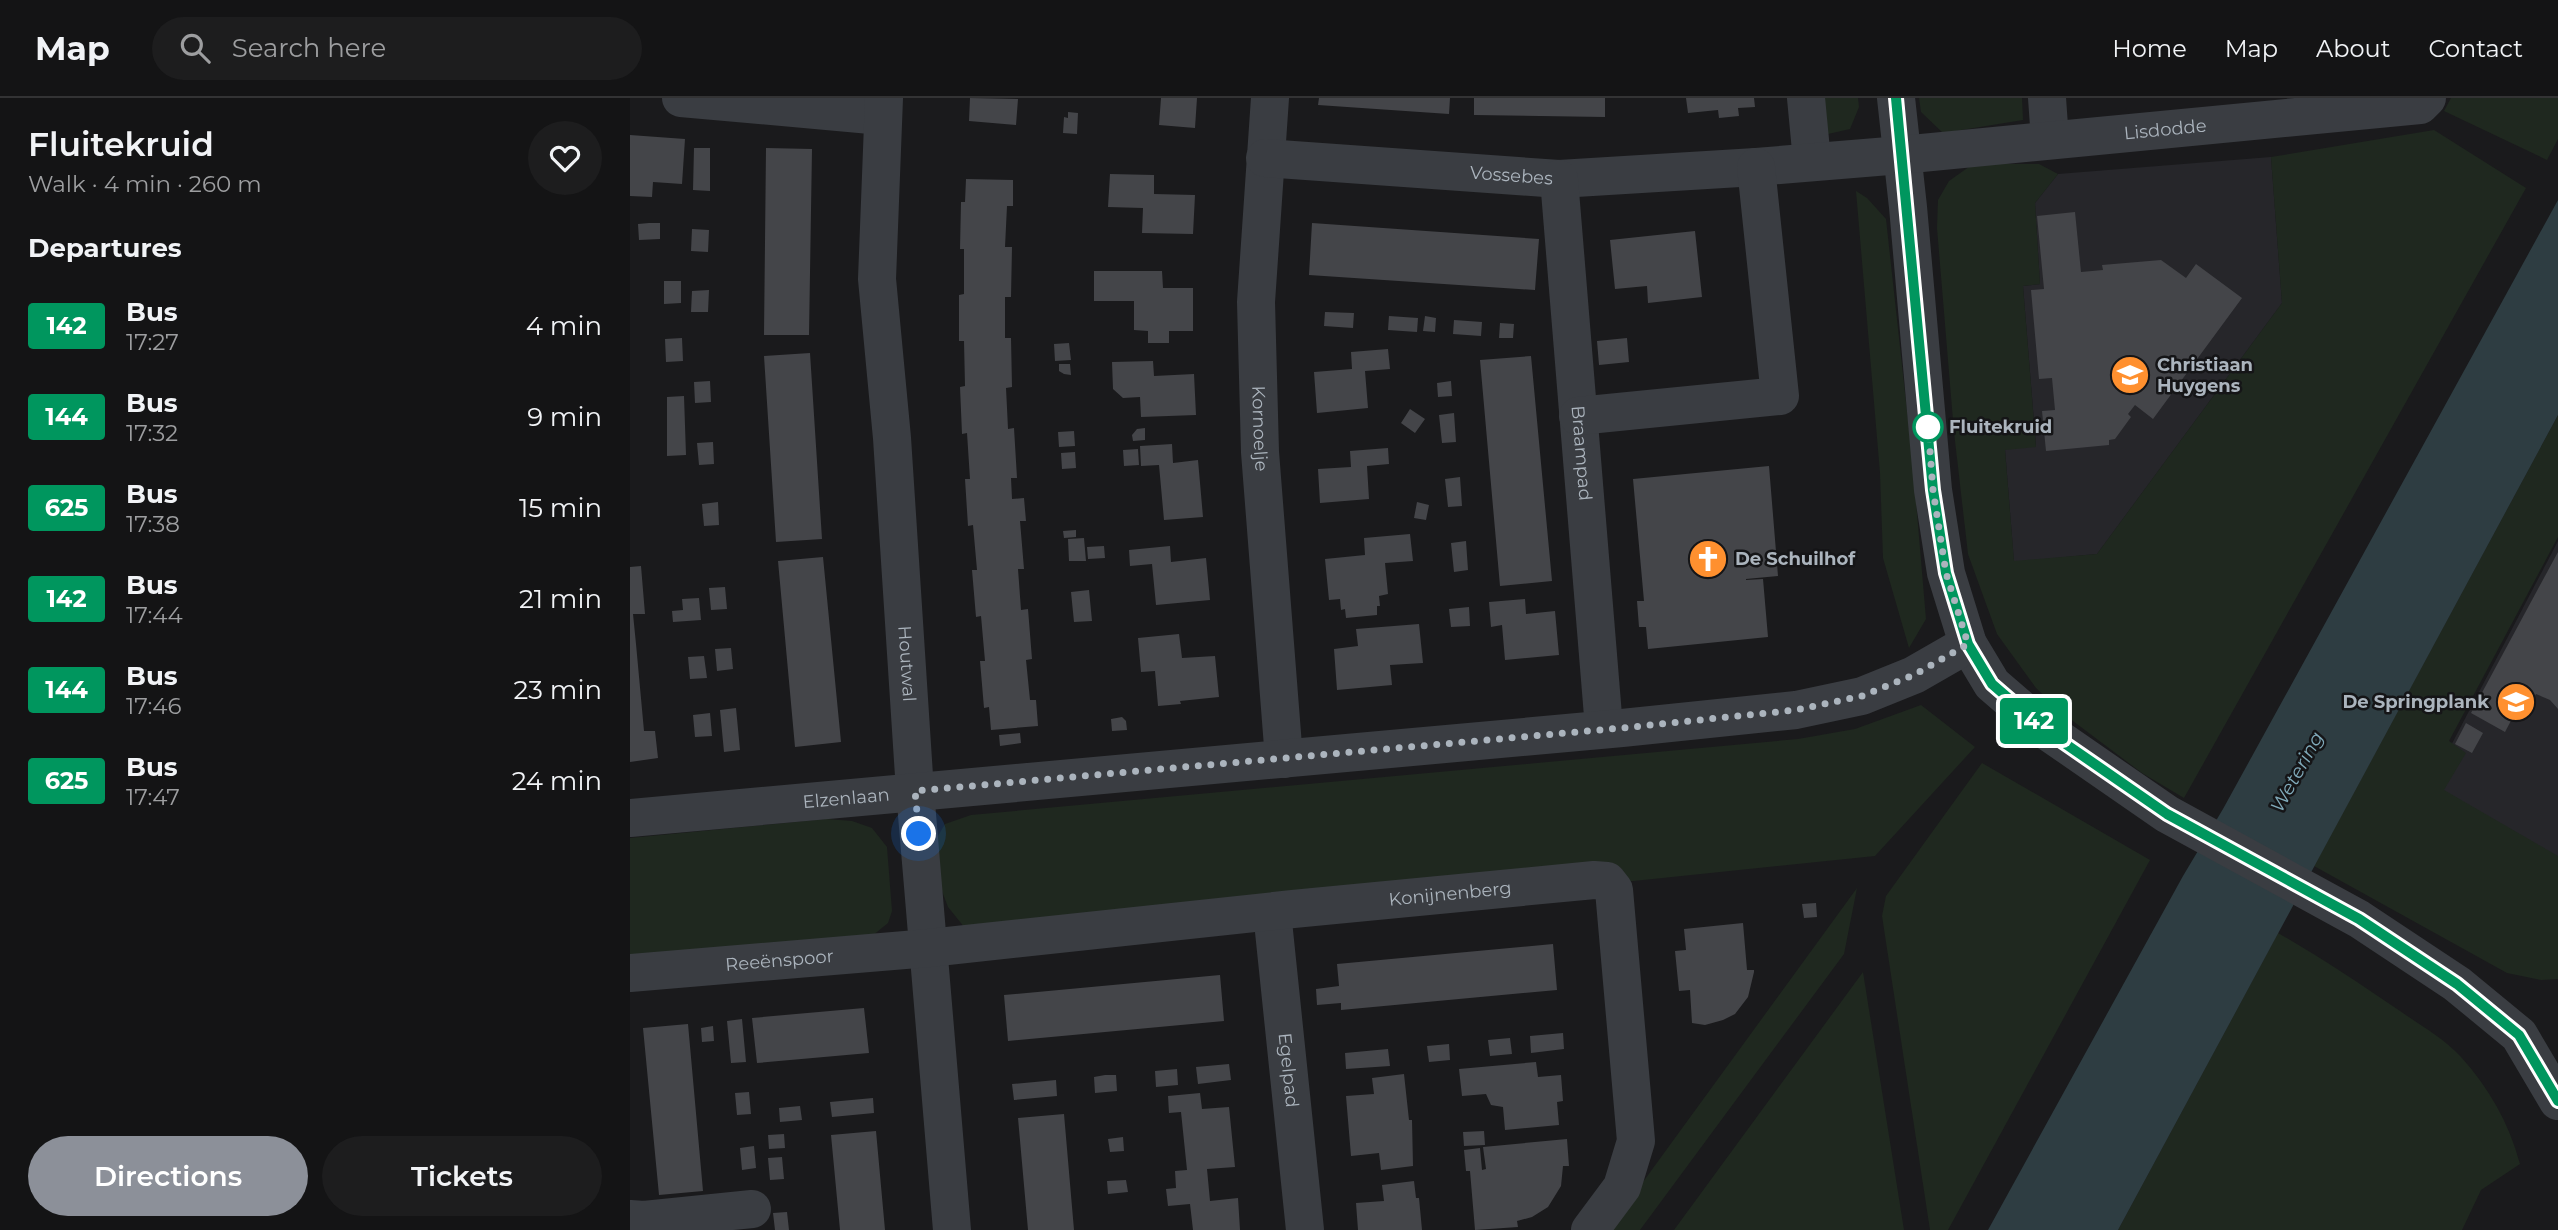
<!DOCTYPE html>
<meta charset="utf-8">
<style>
:root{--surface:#141415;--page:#1d1d1e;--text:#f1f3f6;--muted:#9d9ea0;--line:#333334;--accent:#8c9099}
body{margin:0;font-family:Montserrat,sans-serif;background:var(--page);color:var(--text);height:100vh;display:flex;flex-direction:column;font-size:26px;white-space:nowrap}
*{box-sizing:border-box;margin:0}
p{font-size:23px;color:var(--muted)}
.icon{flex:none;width:38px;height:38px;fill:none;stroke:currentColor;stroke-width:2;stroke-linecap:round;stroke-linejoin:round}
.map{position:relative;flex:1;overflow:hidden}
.side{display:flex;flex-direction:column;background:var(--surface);width:630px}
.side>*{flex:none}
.badge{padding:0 14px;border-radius:5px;font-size:24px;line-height:46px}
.you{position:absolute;width:35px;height:35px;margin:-18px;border:5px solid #fff;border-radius:50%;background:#1a73e8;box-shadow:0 0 0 10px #1a73e833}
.map>.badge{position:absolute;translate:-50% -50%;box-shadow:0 0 0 4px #fff}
h2{padding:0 28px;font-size:26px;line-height:63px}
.round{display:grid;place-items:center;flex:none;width:74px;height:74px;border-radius:37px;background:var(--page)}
.head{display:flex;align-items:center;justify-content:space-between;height:119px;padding:0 28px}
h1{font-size:33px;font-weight:600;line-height:52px}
.primary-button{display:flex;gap:14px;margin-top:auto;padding:14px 28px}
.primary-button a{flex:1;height:80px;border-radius:42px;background:var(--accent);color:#fff;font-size:28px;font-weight:600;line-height:80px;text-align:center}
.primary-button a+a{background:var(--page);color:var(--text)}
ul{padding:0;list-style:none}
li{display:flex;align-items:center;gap:21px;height:91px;padding:0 28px}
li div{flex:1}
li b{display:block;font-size:26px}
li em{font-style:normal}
li .badge{min-width:77px;font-weight:700;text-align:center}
header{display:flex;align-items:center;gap:42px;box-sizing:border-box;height:98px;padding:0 35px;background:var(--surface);border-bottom:2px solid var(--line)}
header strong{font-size:33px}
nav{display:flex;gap:38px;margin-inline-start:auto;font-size:24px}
.search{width:490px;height:63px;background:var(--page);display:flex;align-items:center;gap:18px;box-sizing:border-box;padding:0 24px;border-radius:38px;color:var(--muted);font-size:26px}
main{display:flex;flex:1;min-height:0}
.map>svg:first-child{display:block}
</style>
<header>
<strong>Map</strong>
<div class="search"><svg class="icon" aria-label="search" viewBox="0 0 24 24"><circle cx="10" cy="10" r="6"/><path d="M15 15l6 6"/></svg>Search here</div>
<nav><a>Home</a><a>Map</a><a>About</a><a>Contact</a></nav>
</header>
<main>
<section class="side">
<div class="head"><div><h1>Fluitekruid</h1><p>Walk · 4 min · 260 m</p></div><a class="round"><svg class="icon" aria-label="heart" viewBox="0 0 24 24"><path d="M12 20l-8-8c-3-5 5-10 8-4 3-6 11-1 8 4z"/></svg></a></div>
<h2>Departures</h2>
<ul>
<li><span class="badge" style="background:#00965e;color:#fff">142</span><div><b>Bus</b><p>17:27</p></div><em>4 min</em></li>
<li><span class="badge" style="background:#00965e;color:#fff">144</span><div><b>Bus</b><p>17:32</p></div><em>9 min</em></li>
<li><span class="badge" style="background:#00965e;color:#fff">625</span><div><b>Bus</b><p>17:38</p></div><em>15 min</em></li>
<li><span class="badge" style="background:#00965e;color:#fff">142</span><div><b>Bus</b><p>17:44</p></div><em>21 min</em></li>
<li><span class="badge" style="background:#00965e;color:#fff">144</span><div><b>Bus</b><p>17:46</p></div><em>23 min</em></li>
<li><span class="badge" style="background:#00965e;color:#fff">625</span><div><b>Bus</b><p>17:47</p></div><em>24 min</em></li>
</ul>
<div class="primary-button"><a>Directions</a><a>Tickets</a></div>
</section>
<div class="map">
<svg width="1928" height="1132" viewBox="0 0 1928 1132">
<rect width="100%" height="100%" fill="#1a1a1c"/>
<path fill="#26262a" d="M 1641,59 L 1652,205 L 1467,456 L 1384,464 L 1375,351 L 1406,348 L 1393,188 L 1410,186 L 1405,105 L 1428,76 Z
M 1928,443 L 1928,847 L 1759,766 Z"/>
<path fill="#1f281f" d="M 1185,0 L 1228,0 L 1229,9 L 1220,31 L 1198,36 Z
M 1289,0 L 1392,0 L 1393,22 L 1313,35 L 1291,14 Z
M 1821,0 L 1928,0 L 1928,41 L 1917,62 L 1814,13 Z
M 1804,32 L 1896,90 L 1554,700 L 1512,675 L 1431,614 L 1406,590 L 1367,536 L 1338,456 L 1324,334 L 1307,130 L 1308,102 L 1319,83 L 1343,66 L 1409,66 L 1428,76 L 1405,105 L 1410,186 L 1393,188 L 1406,349 L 1375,352 L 1384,463 L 1467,456 L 1652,205 L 1641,59 Z
M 1226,93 L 1237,100 L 1256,121 L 1283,368 L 1296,521 L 1279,550 L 1253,460 L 1250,375 Z
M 1928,317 L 1928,439 L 1819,643 L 1836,655 L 1814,692 L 1928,758 L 1928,881 L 1911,882 L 1877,875 L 1684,768 Z
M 1291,607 L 1345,649 L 1245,758 L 994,784 L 993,772 L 335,830 L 318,809 L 304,772 L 305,743 L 315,726 L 341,717 L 1168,641 L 1225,631 Z
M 1352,665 L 1520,762 L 1318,1132 L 1300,1132 L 1252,818 L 1256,798 Z
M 196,721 L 222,723 L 242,730 L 257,749 L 262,813 L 258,825 L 242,838 L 0,860 L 0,740 Z
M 1227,790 L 1214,856 L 1010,1132 L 978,1132 Z
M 1648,835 C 1690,859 1730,886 1770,913 C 1790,927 1815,941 1831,959 C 1859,990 1879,1025 1890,1066 L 1851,1092 L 1832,1132 L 1488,1132 Z
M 1233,874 L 1274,1132 L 1044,1132 Z"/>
<path fill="#2e3d42" d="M 1928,102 L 1928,317 L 1488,1132 L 1358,1132 L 1553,778 L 1593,711 Z"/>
<path fill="#444549" d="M 340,0 L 388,1 L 386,27 L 339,23 Z
M 531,0 L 567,0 L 565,30 L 529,27 Z
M 689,0 L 820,0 L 819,16 L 688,7 Z
M 844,0 L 975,0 L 975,19 L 844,17 Z
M 1056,0 L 1124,0 L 1125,9 L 1108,10 L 1109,18 L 1089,20 L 1088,12 L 1058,15 Z
M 438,14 L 448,15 L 447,36 L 433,35 L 434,19 L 438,20 Z
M 0,37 L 55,41 L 52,86 L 23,84 L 22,99 L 0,98 Z
M 64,50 L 80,50 L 80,93 L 63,92 Z
M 136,50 L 182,51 L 179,237 L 134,237 Z
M 480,76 L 524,77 L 524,96 L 565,97 L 563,136 L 512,135 L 513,110 L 478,109 Z
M 336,81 L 383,82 L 383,108 L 377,108 L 375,149 L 382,149 L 381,199 L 375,199 L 375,240 L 381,240 L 382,289 L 376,290 L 377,310 L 378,331 L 384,330 L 387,380 L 381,380 L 382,401 L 394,400 L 396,423 L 390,423 L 394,471 L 388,471 L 391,512 L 398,511 L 402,561 L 396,562 L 400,602 L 406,602 L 408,628 L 361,632 L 359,609 L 354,610 L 350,563 L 355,563 L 351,518 L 346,519 L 342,472 L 347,472 L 343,427 L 338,428 L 335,381 L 340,381 L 337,335 L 332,336 L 330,289 L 335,288 L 334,243 L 329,243 L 329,197 L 334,196 L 334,151 L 330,151 L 331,104 L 335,104 Z
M 1445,114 L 1451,174 L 1473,172 L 1472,167 L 1531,162 L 1556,180 L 1566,166 L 1612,200 L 1523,321 L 1505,307 L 1498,316 L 1501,319 L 1485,341 L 1479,342 L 1479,347 L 1416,353 L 1412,313 L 1425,312 L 1422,280 L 1409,281 L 1401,192 L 1414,191 L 1407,118 Z
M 19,125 L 30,125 L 30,141 L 9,142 L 8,126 Z
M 682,125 L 909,141 L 905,192 L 679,177 Z
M 62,131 L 79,132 L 78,154 L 61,153 Z
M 1065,133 L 1072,199 L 1018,205 L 1017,188 L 985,191 L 980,142 Z
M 464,173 L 532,173 L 533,190 L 563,190 L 563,233 L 539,233 L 539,245 L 518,245 L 518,233 L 504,232 L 504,203 L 464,203 Z
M 34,183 L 51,183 L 51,205 L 34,206 Z
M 79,192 L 78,214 L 61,214 L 62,193 Z
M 695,214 L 724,215 L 723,230 L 694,228 Z
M 759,218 L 788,220 L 787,234 L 758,232 Z
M 795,218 L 806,220 L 805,234 L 793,233 Z
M 824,222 L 852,224 L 851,238 L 823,236 Z
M 870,225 L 884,226 L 883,240 L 869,240 Z
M 52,240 L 53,263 L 36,264 L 35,241 Z
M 997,240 L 999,264 L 969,267 L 967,243 Z
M 439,245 L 441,262 L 425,263 L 424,246 Z
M 758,251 L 760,271 L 735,273 L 738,310 L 687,315 L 684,274 L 722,271 L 721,254 Z
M 180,255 L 192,441 L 146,444 L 134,258 Z
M 901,258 L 922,483 L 870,488 L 850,262 Z
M 523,263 L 524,278 L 564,276 L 566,317 L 511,319 L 510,299 L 493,300 L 483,291 L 482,264 Z
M 429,266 L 440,266 L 441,277 L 434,276 L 429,273 Z
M 80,283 L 81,304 L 65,305 L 64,284 Z
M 821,283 L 822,298 L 808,299 L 807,285 Z
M 54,298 L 56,357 L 37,358 L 37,299 Z
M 780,311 L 795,321 L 785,335 L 771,325 Z
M 824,315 L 826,344 L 812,345 L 809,317 Z
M 515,330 L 515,342 L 503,343 L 502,337 L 507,331 Z
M 444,333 L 445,348 L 429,349 L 428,334 Z
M 83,344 L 84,366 L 69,367 L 67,345 Z
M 542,346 L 543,365 L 568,362 L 573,419 L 534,422 L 529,367 L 511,368 L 510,348 Z
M 758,350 L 759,366 L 737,368 L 739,401 L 690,405 L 688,371 L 721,369 L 720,353 Z
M 508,351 L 509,367 L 494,368 L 493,352 Z
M 445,354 L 446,370 L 432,371 L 431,355 Z
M 1139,368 L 1148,478 L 1116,481 L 1116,482 L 1133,481 L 1138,539 L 1018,551 L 1016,529 L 1009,529 L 1007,503 L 1014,503 L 1003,381 Z
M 830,379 L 832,408 L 818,409 L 815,381 Z
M 88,404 L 89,427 L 74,428 L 72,406 Z
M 787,404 L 799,407 L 796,422 L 784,420 Z
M 446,432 L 446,439 L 434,440 L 433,433 Z
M 780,436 L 783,463 L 755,465 L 758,496 L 749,498 L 750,508 L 747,508 L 747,517 L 716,520 L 715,511 L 711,512 L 710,501 L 699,502 L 695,461 L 735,457 L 734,440 Z
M 454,440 L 456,463 L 439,463 L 438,441 Z
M 836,443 L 838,472 L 824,474 L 821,445 Z
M 474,448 L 475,460 L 458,461 L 457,449 Z
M 540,448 L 541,464 L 576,460 L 580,502 L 526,507 L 522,466 L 500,468 L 499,452 Z
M 1928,454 L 1928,611 L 1920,602 L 1906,596 L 1901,605 L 1893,600 L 1875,634 L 1841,615 Z
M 193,459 L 211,644 L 165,649 L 148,463 Z
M 11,468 L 15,516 L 3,516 L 6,546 L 14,633 L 25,633 L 28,660 L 0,664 L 0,469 Z
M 95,489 L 97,511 L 81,512 L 79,490 Z
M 459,492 L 462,523 L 444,524 L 441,494 Z
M 69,500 L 71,522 L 43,524 L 42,513 L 53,512 L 52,501 Z
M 895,501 L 896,516 L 925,513 L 929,557 L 875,562 L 872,527 L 861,529 L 859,504 Z
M 839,509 L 840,528 L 821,529 L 819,511 Z
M 789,526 L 793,565 L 760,567 L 762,587 L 707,592 L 704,551 L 728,548 L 726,531 Z
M 549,536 L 552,560 L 585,558 L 589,599 L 550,603 L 551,606 L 528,608 L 525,573 L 511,574 L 508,540 Z
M 101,550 L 103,571 L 87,573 L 85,551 Z
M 74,558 L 77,580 L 60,581 L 58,559 Z
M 106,610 L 110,652 L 94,654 L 90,612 Z
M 80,615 L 82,638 L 65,639 L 63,617 Z
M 492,619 L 496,623 L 497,632 L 482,633 L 481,621 Z
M 1836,625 L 1853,635 L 1842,655 L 1825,646 Z
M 390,635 L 391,645 L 370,648 L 369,637 Z
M 1186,805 L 1187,819 L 1174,820 L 1172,806 Z
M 1113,825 L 1117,872 L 1124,872 L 1124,874 L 1118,899 L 1105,916 L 1093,922 L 1075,927 L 1062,925 L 1060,892 L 1049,893 L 1045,853 L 1056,852 L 1054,831 Z
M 923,846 L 927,892 L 711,912 L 711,905 L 687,907 L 686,891 L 709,888 L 707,866 Z
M 590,877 L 594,923 L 378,943 L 374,897 Z
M 234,910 L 239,955 L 127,965 L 122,920 Z
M 112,921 L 116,964 L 101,965 L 97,923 Z
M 58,926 L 73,1093 L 29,1097 L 13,930 Z
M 83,928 L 84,943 L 72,944 L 71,930 Z
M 933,935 L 934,951 L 901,955 L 900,938 Z
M 880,940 L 882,956 L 860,958 L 858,942 Z
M 819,946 L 820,962 L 799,964 L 797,948 Z
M 758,951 L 760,968 L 716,971 L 715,955 Z
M 906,964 L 908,979 L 931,977 L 933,1003 L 927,1004 L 929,1027 L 875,1032 L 873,1009 L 861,1007 L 856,996 L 832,998 L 829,971 Z
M 599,966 L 601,982 L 568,986 L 566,969 Z
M 547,971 L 548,987 L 526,989 L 525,973 Z
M 774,976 L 779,1022 L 782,1022 L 783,1068 L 751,1072 L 749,1055 L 721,1058 L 716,998 L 744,996 L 742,980 Z
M 475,977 L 486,977 L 487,993 L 465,995 L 464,979 Z
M 426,982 L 427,998 L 384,1002 L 382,986 Z
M 119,994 L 121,1016 L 107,1017 L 105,995 Z
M 570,995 L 572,1011 L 599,1009 L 605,1069 L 577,1071 L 580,1103 L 608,1100 L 610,1132 L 563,1132 L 560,1106 L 538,1108 L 536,1091 L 546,1090 L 545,1073 L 557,1072 L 551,1014 L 539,1015 L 538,998 Z
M 243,1000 L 244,1015 L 202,1019 L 200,1004 Z
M 170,1008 L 172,1022 L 150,1024 L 149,1010 Z
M 434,1016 L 444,1132 L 398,1132 L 388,1020 Z
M 246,1033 L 255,1132 L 210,1132 L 201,1037 Z
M 854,1033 L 855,1047 L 834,1048 L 833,1034 Z
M 154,1036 L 155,1050 L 139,1051 L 138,1037 Z
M 493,1039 L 494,1053 L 480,1054 L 478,1041 Z
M 937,1041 L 939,1068 L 933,1068 L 931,1088 L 918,1109 L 902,1119 L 887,1123 L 888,1129 L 845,1132 L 840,1073 L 836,1073 L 834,1052 L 850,1050 L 852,1072 L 856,1071 L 853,1049 Z
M 124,1048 L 126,1070 L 112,1072 L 110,1050 Z
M 152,1059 L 154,1081 L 140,1082 L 138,1060 Z
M 496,1082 L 498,1094 L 478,1096 L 477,1083 Z
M 784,1083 L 786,1100 L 789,1100 L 792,1132 L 728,1132 L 726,1105 L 754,1103 L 752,1087 Z
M 157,1114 L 159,1132 L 145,1132 L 143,1115 Z"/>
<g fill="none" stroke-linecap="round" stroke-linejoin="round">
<g stroke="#3a3d42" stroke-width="38">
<path d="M 51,0 L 252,18"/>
<path id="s1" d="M 254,0 L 247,181 L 262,340 L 285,693 L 322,1132"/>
<path id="s2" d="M 640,0 L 626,204 L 630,354 L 654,661"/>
<path d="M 1176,0 L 1182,63"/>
<path d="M 1266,0 L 1278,109 L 1303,392 L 1316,475 L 1338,546 L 1362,586 L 1414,631 L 1537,716 L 1729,821 L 1827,886 L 1889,937 L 1928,1003"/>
<path d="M 1417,0 L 1420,42"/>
<path id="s3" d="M 635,60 L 929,81 L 1126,69 L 1271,57 L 1790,7 L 1797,0"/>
<path id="s4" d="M 929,81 L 974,630"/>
<path d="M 948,318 L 1150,298 L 1126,69"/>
<path id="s5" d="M 0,720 L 992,630 L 1166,612 L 1232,598 L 1284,577 L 1338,546"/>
<path id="s6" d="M 642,814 L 675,1132"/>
<path id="s7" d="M 0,875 L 299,850 L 663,811 L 964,782 L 977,783 L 984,792 L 1006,1043 L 992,1089 L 960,1132"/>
<path d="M 0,1121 L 14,1122 L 122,1111"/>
</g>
</g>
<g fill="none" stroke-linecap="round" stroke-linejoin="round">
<g stroke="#fff" stroke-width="16">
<path id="line" d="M 1266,0 L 1303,392 L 1316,475 L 1338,546 L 1362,586 L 1414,631 L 1537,716 L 1729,821 L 1827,886 L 1889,937 L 1928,1003"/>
</g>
<use href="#line" stroke="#00965e" stroke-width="10"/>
<path stroke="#abb4bd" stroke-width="7" stroke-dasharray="0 12.6" d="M 289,736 L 285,693 L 992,630 L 1166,612 L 1232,598 L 1284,577 L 1338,546 L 1316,475 L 1303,392 L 1298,327 L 1298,329"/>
</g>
<defs>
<g id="school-disc" transform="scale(2.0125)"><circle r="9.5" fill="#ff902f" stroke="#151517"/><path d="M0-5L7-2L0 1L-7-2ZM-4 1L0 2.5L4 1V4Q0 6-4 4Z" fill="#fff"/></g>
<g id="church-disc" transform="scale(2.0125)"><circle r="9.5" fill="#ff902f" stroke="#151517"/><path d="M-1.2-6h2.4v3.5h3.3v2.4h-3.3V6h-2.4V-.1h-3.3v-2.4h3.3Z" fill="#fff"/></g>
</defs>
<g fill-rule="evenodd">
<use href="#school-disc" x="1500" y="277"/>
<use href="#church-disc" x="1078" y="461"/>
<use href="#school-disc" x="1886" y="604"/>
</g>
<circle fill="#fff" stroke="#00965e" stroke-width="3.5" cx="1298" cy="329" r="14"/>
<g text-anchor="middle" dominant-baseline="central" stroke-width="5" stroke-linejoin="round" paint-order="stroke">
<g font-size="18" fill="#abb4bd" stroke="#151517">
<text stroke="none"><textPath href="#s3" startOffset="903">Lisdodde</textPath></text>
<text stroke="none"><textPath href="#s3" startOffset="247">Vossebes</textPath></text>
<text stroke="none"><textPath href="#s2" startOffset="331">Kornoelje</textPath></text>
<text stroke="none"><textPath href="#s4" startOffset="275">Braampad</textPath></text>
<text stroke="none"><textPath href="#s1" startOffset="567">Houtwal</textPath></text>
<text stroke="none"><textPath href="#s5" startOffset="217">Elzenlaan</textPath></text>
<text stroke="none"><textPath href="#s7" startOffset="824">Konijnenberg</textPath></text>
<text stroke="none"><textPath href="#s7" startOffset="150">Reeënspoor</textPath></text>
<text stroke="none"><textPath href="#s6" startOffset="159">Egelpad</textPath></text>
</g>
<g font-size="18" font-weight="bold" fill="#abb4bd" stroke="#151517" text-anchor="start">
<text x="1527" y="267">Christiaan<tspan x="1527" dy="21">Huygens</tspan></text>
<text x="1105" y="461">De Schuilhof</text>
<text x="1859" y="604" text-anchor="end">De Springplank</text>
</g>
<g font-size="18" font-weight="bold" fill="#abb4bd" stroke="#151517" text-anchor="start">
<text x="1319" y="329">Fluitekruid</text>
</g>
<g font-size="19" font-style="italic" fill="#80aaba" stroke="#151517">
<text transform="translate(1667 674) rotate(-61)">Wetering</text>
</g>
</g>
</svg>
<div class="you" style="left:289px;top:736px"></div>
<b class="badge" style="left:1404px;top:623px;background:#00965e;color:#fff">142</b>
</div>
</main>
